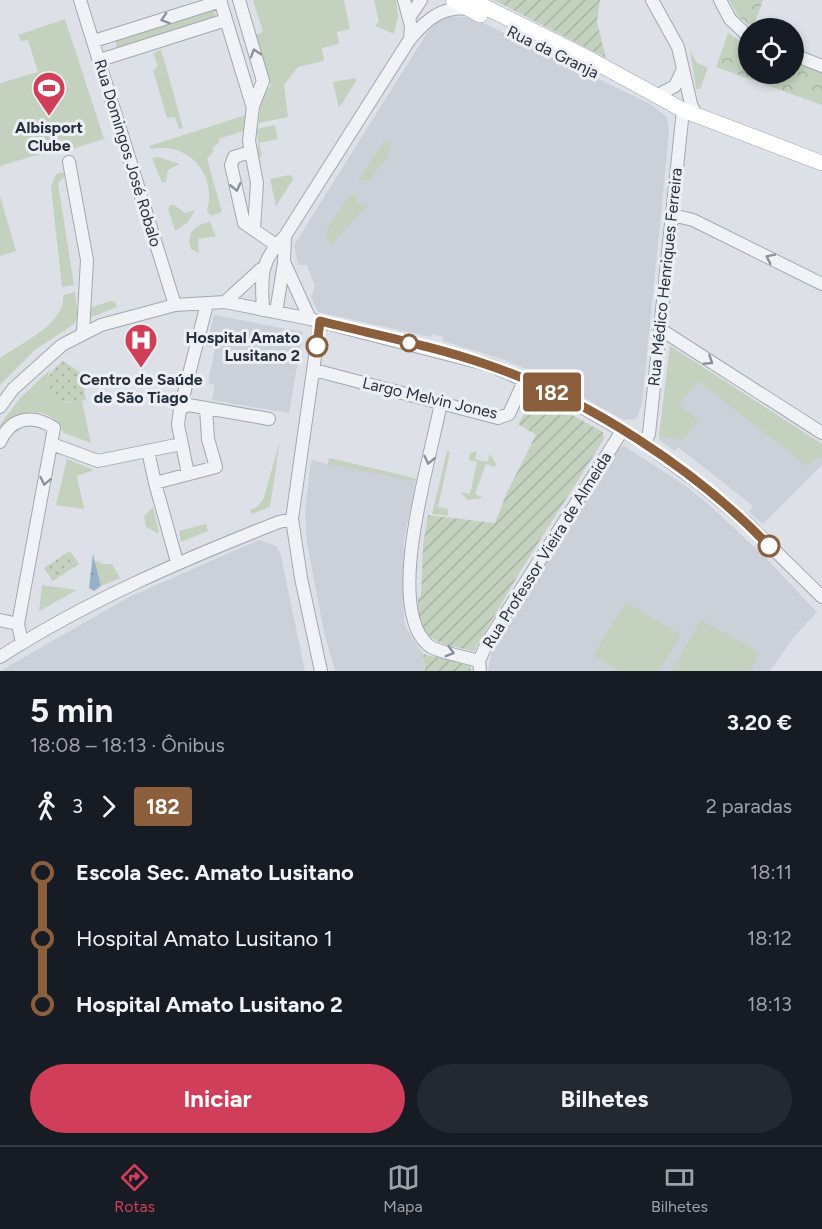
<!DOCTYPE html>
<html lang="pt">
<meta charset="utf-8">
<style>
:root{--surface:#171b24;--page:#242831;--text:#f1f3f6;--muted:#9ea1a6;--line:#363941;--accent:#d03e5a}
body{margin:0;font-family:Figtree,sans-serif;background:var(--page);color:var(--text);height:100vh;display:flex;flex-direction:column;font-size:22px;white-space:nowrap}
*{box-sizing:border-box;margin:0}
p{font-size:20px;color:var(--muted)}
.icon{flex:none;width:33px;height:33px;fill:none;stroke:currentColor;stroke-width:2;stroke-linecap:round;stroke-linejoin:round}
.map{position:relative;height:671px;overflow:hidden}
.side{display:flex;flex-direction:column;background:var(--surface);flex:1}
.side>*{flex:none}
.badge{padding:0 12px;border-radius:4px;font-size:21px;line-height:39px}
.buttons{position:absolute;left:738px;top:18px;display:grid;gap:12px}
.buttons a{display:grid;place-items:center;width:66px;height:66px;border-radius:50%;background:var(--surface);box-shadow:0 3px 9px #0003;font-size:30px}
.map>.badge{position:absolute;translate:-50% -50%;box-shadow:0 0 0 3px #fff}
.legs{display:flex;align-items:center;gap:9px;height:66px;padding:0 30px;font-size:20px}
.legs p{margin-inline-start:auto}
.summary{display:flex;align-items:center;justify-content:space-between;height:102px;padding:0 30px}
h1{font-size:33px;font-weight:700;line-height:45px}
.action{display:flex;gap:12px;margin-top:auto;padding:12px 30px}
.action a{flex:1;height:69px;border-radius:36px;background:var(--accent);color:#fff;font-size:24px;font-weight:700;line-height:69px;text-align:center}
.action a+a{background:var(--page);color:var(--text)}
ul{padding:0 30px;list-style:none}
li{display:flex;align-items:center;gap:21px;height:66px;font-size:22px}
li i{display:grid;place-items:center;width:9px;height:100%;margin:0 8px;background:currentColor}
li i::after{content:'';width:15px;height:15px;margin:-8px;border:4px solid;border-radius:50%;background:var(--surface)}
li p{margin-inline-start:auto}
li:first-child i{background:linear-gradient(#0000 50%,currentColor 0)}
li:last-child i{background:linear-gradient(currentColor 50%,#0000 0)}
.menu{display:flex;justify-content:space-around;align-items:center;height:84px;border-top:2px solid var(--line);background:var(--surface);font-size:16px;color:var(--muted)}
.menu a{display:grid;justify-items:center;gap:3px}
.menu .on{color:var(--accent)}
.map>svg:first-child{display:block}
</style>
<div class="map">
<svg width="822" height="671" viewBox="0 0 822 671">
<defs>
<pattern id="forest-crowns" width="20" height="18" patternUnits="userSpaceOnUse" patternTransform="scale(1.5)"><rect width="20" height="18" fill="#c4d1be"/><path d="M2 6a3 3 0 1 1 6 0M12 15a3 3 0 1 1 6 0" fill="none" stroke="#a8b4a4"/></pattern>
<pattern id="park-dots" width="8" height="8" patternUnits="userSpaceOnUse" patternTransform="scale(1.5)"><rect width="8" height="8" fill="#c4d1be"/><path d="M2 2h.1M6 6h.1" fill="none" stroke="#a8b4a4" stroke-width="1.8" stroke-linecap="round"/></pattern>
<pattern id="garden-furrows" width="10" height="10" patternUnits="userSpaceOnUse" patternTransform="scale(1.5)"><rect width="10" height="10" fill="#c4d1be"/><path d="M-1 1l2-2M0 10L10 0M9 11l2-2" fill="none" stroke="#a8b4a4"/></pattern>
<pattern id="water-ripples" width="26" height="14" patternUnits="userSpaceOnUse" patternTransform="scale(1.5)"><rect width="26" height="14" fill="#97b1c8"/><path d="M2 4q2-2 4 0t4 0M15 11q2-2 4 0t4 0" fill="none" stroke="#7b90a4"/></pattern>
</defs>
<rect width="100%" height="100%" fill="#dde1e7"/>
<path fill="#cbd0d9" d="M 450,16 L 473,18 L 650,104 L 667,117 L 669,133 L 642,404 L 636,419 L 624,420 L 550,379 L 502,359 L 443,341 L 443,337 L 434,334 L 430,337 L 318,312 L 311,297 L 315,286 L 307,265 L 298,265 L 294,245 L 427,33 L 435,23 Z
M 214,315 L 303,332 L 289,413 L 212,400 L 215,385 L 208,383 L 215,348 L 206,346 Z
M 670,346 L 822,444 L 822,465 L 763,524 L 749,512 L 753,506 L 678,447 L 675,451 L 659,440 Z
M 624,446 L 683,484 L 708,504 L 762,554 L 817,612 L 793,638 L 770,671 L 488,671 L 492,650 L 512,615 L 619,448 Z
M 329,458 L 416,479 L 404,540 L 403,603 L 405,626 L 423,654 L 425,671 L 335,671 L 324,632 L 307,543 L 305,512 L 311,460 L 328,464 Z
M 259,540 L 276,546 L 280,552 L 305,671 L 0,671 L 129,597 Z"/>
<path fill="#c4d1be" d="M 253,0 L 344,0 L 350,29 L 337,32 L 339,44 L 322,48 L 324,61 L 298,67 L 284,85 L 288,117 L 259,123 C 260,110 259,93 271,86 L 255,35 L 263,32 Z
M 374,0 L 396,0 L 398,16 L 394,34 L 375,26 L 379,21 Z
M 214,9 L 217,19 L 118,50 L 115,41 Z
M 65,19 L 104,139 L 61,152 L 60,148 L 0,166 L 0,83 L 38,72 L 28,40 L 21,41 L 18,35 Z
M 161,49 L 183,128 L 179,129 L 175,117 L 167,118 L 153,70 L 158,66 L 153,54 Z
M 690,50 L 696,62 L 708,68 L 700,89 L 696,89 Z
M 356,78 L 356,81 L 339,108 L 333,82 Z
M 246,115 L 244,131 L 218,139 L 220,142 L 212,148 L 214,151 L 207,159 L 222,212 L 211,216 L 207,211 C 217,174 189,142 152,149 L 149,146 Z
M 275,125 L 278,139 L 259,143 L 262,156 L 259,157 L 257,129 Z
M 384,141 L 391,143 L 388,156 L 368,181 L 358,181 Z
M 158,157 L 180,164 L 168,170 L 166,182 L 162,183 L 152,158 Z
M 63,172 L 65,176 L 58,183 L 74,285 L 62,287 L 51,187 L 56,174 Z
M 289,175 L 294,178 L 276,206 L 270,179 Z
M 349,195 L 357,195 L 356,203 L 368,204 L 331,245 L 326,239 L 327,229 Z
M 0,196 L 16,251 L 0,256 Z
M 170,205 L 174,205 L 185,213 L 195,210 L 188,222 L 175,231 L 168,209 Z
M 210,222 L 216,236 L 198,239 L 199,253 L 191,249 C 185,234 195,224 210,222 Z
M 75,292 L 78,319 L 74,324 L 35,350 L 0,385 L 0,358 C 21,343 66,324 63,295 Z
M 111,301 L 115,302 L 117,307 L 89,318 L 92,307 Z
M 670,346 L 822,444 L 822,460 L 817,455 L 807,466 L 698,381 L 679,405 L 699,421 L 683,440 L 659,436 Z
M 50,370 L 46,383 L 66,403 L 82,401 L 91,443 L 64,433 C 62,431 61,427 59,425 C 43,403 14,413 0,430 L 0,425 L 20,398 Z
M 280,441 L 270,507 L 252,514 L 250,510 L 257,507 L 263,500 Z
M 447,451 L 450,452 L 438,507 L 448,509 L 448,516 L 432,514 Z
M 477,451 L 475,459 L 487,462 L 490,454 L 496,464 L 495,467 L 486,464 L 475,494 L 484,498 L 467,500 L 461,492 L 470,494 L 477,462 L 469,460 L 470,453 Z
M 329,458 L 406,476 L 416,479 L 415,481 L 328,464 Z
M 67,459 L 94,470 L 77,476 L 84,509 L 56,505 Z
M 153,507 L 159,534 L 146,527 L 144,516 Z
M 206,524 L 208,531 L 181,542 L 179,531 Z
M 99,561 L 102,564 L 112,564 L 120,578 L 101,586 L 95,562 Z
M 42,585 L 77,590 L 39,611 Z
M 626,602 L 681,635 L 659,671 L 620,671 L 593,655 Z
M 701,620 L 760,652 L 750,671 L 671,671 Z"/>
<path fill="url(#forest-crowns)" d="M 729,0 L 763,0 L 753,28 L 738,16 Z
M 728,33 L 748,46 L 748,74 L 794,74 L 794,62 L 822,72 L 822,105 L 716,67 Z"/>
<path fill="url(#park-dots)" d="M 63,361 L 81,373 L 86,400 C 51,409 30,385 63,361 Z
M 70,551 L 79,564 L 53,581 L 44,568 Z"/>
<path fill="url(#garden-furrows)" d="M 494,0 L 600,0 L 597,22 L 606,58 Z
M 536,395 L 603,432 L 604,439 L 518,575 L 474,651 C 439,644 416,641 418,598 L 421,596 L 423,545 L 428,515 L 495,523 L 507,492 L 536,435 L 518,424 Z
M 423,654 L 471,666 L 471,671 L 425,671 Z"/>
<path fill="url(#water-ripples)" d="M 93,554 L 101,586 L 94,591 L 89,588 Z"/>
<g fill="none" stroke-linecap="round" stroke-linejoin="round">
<g stroke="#a2a8b1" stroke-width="14">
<path id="minor" d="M 80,0 L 175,305
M 220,0 L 252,105
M 239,0 L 263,81 L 253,106 L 249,141 L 257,183 L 254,229
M 404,0 L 411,26 L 410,39
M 652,0 L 678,47 L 691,104 L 696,115
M 720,0 L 730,19 L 748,36
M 409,18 L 421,0
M 94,41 L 221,1
M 794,55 L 822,66
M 100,60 L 226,20
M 656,96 L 675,86 L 683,69
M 250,152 L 234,157 L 231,165 L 244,223 L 276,245
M 69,162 L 87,260 L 83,332
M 672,215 L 693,220 L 822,284
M 285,236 L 284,262 L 310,319
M 225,302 L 261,269
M 263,310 C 261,276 260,261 285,236 L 410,39 C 427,19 442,6 469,9
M 276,312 L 284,263
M 320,321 L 292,519 L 301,578 L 321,671
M 660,329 L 822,433
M 314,370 L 498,418 L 509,414 L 525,379
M 441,402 C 432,455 384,603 427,644 C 434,652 467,657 479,661
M 0,407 L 13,389 L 62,345 L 101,325 L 175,305 L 225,302 L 310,319 L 489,365 L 567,399 L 644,443 L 700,484 L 748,524 L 822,597
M 206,408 L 269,419
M 180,409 L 207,304
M 0,442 C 10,418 32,413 54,428 L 18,624 L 22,643
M 644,443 L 649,434 L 683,110
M 52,444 L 98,461 L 181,444
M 148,451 L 155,483
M 177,562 L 155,483 L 216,467 L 208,439 L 206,408 L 188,405 L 180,409 L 178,425 L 188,474
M 0,620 L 18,624
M 0,657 C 87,601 182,560 279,522 L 292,519
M 480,671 L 479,661 L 487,643 L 622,431"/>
</g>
<g stroke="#9ca6b3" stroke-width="16">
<path id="major" d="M 453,0 L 480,15
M 471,0 L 586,57 L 683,110 L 822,163"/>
</g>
<use href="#minor" stroke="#f0f2f5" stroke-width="12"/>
<use href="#major" stroke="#fff" stroke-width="15"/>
</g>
<defs><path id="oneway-chevron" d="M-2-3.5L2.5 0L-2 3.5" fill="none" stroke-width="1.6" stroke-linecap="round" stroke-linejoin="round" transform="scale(1.5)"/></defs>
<g stroke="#8b919a">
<use href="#oneway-chevron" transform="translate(165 19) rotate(162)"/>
<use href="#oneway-chevron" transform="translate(255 53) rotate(-107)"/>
<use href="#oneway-chevron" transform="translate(236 187) rotate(77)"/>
<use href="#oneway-chevron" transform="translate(770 258) rotate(-154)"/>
<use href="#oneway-chevron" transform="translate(709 361) rotate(33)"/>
<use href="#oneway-chevron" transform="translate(429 460) rotate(103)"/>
<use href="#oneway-chevron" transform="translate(45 481) rotate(102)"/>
<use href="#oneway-chevron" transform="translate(450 652) rotate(16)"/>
</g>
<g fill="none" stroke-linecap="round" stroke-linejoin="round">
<g stroke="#fff" stroke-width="14">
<path id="line-1" d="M 317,346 L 320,321 C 376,335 434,346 488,365 C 586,398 698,471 769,546"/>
</g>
<use href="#line-1" stroke="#8b5e3c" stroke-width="9"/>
</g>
<defs>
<g id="stadium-pin" transform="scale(1.725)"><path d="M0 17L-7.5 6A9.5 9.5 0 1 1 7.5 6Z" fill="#d03e5a" stroke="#ecf0f5"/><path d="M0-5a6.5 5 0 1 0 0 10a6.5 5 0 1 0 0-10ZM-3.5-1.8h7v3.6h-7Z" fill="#fff"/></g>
<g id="hospital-pin" transform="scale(1.725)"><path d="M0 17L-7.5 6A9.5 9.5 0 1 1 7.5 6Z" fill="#d03e5a" stroke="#ecf0f5"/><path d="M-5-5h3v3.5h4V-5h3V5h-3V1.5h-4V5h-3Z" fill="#fff"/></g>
</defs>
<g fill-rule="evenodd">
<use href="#stadium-pin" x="49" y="88"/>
<use href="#hospital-pin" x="141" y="340"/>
</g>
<g fill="#fff" stroke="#8b5e3c" stroke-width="3">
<circle cx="409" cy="343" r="8"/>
<circle cx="317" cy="346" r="10"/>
<circle cx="769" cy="546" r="10"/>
</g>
<g text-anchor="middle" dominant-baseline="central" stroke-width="6" stroke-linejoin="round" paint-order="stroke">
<g font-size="16" fill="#26303e" stroke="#ecf0f5">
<text transform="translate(553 52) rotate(26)">Rua da Granja</text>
<text transform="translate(128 153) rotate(73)">Rua Domingos José Robalo</text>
<text transform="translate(665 277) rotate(-84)">Rua Médico Henriques Ferreira</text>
<text transform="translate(430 398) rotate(13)">Largo Melvin Jones</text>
<text transform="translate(547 550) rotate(-58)">Rua Professor Vieira de Almeida</text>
</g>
<g font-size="16" font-weight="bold" fill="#26303e" stroke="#ecf0f5">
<text x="49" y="127">Albisport<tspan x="49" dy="18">Clube</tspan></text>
<text x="141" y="379">Centro de Saúde<tspan x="141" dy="18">de São Tiago</tspan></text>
</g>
<g font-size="16" font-weight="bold" fill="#26303e" stroke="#ecf0f5" text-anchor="end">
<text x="300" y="337">Hospital Amato<tspan x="300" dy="18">Lusitano 2</tspan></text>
</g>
</g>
</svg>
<div class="buttons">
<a><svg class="icon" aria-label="locate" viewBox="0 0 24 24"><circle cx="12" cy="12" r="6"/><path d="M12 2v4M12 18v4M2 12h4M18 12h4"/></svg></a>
</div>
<b class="badge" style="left:552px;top:392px;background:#8b5e3c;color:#fff">182</b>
</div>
<section class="side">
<div class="summary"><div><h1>5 min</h1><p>18:08 – 18:13 · Ônibus</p></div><b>3.20 €</b></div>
<div class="legs"><svg class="icon" aria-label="walk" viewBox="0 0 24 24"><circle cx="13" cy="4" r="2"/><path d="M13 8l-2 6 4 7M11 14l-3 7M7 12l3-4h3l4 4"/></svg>3<svg class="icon" aria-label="forward" viewBox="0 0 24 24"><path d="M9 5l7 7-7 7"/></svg><b class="badge" style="background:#8b5e3c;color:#fff">182</b><p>2 paradas</p></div>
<ul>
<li><i style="color:#8b5e3c"></i><b>Escola Sec. Amato Lusitano</b><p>18:11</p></li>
<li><i style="color:#8b5e3c"></i><span>Hospital Amato Lusitano 1</span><p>18:12</p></li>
<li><i style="color:#8b5e3c"></i><b>Hospital Amato Lusitano 2</b><p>18:13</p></li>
</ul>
<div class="action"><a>Iniciar</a><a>Bilhetes</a></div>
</section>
<nav class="menu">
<a class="on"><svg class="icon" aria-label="directions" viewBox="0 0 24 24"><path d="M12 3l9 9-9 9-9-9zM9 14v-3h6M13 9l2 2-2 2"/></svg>Rotas</a>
<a><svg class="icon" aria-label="map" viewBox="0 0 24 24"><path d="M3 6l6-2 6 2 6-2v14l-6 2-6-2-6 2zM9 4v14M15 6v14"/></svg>Mapa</a>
<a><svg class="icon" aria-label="tickets" viewBox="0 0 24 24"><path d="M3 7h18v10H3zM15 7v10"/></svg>Bilhetes</a>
</nav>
